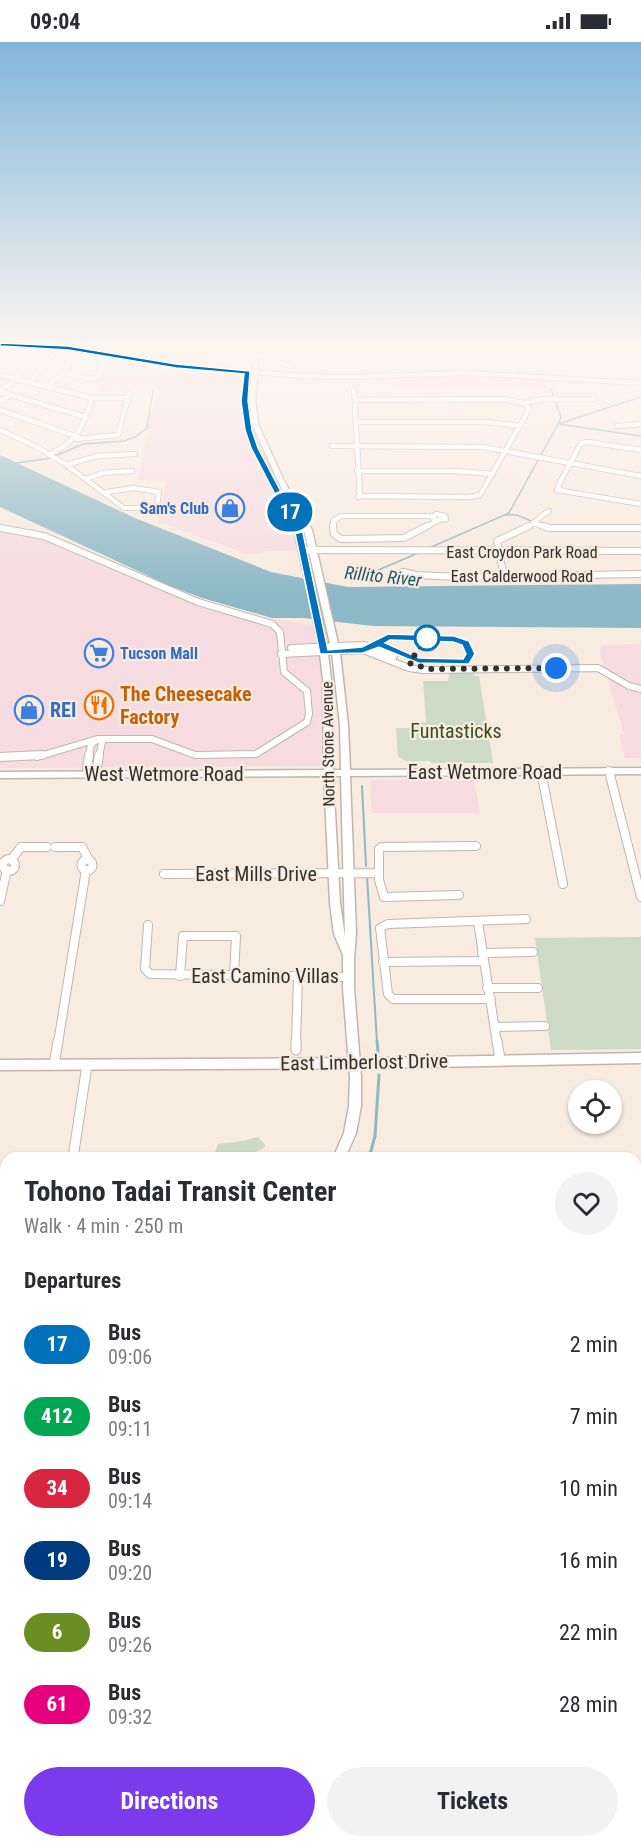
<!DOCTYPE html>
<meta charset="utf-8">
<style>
:root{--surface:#fff;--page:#f2f2f3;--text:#2b2b33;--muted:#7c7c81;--accent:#7c3aed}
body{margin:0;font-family:"Roboto Condensed",sans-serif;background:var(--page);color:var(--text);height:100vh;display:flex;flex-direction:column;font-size:22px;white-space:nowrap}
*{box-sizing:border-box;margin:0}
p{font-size:20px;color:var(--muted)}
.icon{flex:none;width:33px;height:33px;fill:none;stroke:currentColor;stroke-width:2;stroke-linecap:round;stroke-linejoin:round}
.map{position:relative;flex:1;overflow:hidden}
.details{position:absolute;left:0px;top:1110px;width:642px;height:696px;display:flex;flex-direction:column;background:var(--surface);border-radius:18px 18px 0 0;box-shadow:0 2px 4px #0004}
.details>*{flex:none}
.badge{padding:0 12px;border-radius:20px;font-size:21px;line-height:39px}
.fabs{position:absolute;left:568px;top:1038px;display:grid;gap:12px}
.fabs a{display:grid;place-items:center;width:54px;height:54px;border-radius:50%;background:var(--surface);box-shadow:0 2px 4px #0004;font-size:30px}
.you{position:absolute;width:30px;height:30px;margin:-15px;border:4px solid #fff;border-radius:50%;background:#1a73e8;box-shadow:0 0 0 9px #1a73e833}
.map>.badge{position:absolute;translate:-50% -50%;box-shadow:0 0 0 3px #fff}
h2{padding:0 24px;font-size:22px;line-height:54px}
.round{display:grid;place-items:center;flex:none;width:63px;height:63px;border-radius:32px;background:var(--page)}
.headline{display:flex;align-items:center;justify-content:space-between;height:102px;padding:0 24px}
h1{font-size:28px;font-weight:700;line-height:45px}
.cta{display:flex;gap:12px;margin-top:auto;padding:12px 24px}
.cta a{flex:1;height:69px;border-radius:36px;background:var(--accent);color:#fff;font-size:24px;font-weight:700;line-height:69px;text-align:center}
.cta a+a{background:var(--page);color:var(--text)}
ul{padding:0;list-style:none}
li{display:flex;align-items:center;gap:18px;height:72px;padding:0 24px}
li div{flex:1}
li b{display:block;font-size:22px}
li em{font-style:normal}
li .badge{min-width:66px;font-weight:700;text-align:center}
.status{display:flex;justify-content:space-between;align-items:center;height:42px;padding:0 30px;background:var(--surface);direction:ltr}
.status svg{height:16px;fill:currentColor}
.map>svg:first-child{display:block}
</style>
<div class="status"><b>09:04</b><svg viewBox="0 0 49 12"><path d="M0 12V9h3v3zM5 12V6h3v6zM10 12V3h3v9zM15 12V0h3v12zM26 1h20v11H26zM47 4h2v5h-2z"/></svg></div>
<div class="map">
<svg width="641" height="1806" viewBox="0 0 641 1806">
<rect width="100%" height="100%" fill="#f8ebdf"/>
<path fill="#f6dbe1" d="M 125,302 L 224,302 L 243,310 L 247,321 L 244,325 L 211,323 L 114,308 Z
M 605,302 L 641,302 L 641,336 L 636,325 Z
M 107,316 L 171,328 L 243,334 L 243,378 L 247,396 L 264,435 L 292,479 L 299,509 L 268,509 L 249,513 L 159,480 L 166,439 L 138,438 L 156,348 L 98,348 Z
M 468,332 L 547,337 L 549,346 L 395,346 L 389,335 Z
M 0,483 L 46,490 L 212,561 L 247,572 L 315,584 L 324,644 L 323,724 L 0,726 Z
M 641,602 L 641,716 L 625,716 L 620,697 L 620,693 L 624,692 L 600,610 L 601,603 Z
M 370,738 L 474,738 L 480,771 L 372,771 Z"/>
<path fill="#ccdac6" d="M 447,629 L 473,629 L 474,634 L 479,634 L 493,721 L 431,721 L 430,719 L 406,719 L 398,715 L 396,686 L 413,686 L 420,680 L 426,680 L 423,639 L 448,639 L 449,633 Z
M 641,895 L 641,1007 L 551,1008 L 535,896 Z
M 258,1095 L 266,1104 L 247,1116 L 213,1116 L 218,1102 L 243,1099 Z"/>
<path fill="#8db8c6" d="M 0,413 L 135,476 L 271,530 L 348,545 L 641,542 L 641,586 L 373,584 L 304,576 L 272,576 L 202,556 L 168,543 L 0,465 Z"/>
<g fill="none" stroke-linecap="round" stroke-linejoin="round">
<path stroke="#8db8c6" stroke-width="1.5" d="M 196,304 L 202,302
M 551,347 L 561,375 L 558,382 L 641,394
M 17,421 L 51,416 L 83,402 L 124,399 L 135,395 L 147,386 L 153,349
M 505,473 L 517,473 L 531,479
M 429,506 L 509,471 L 558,382 L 641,355
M 367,533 L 418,511"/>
<path stroke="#8db8c6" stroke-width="2" d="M 362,744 L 366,824
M 367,834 L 377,1001"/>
<path stroke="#8db8c6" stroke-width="3" d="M 377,999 L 378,1010
M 369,1116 L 375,1094 L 379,1033"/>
<g stroke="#c2b5ab" stroke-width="6">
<path id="minor-far4" d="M 229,302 L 246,308 L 256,316 L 255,327
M 110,308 L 121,302
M 254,314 L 268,315 L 291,324
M 74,315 L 99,315 L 103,318 L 98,335 L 94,337 L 63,331 Z
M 0,318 L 7,308 L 36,309 L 30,322 L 15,335
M 248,327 L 251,316 L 254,315
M 514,330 L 524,302
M 0,333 L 92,356 C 84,382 78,399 52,411
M 30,339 L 43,326 L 61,302
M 48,344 L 63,331
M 0,348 L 19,336
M 354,348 L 360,454 L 358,455
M 0,350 L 86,375
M 92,356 L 128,356
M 355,358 L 503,357 L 523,361
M 0,360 L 11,352
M 523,361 L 545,357 L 593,357
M 0,368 L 78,395
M 355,380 L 486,380 L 520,384
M 617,384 L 641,382
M 0,388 L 35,404 L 65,422 L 124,466 L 153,466 L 157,463 L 159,450 L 133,446 L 107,450
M 76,397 L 118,393 L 129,352
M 332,404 L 483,405 L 641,434
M 69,422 L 97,414 L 135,412
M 357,429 L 454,429 L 493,432
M 88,436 L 103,431 L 132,429
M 557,448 L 641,462
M 560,448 L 558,444 L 581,401 L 589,400 L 641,408
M 360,454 L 469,455 L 480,453 L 527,371 L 529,366 L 523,361
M 436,472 L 445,474 L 446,477 L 434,478 L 432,475 Z
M 533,481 L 548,486
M 334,486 L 333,479 L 341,474 L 432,474
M 424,486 L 437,479
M 525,486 C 536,481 540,474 549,469"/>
</g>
<g stroke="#c2b5ab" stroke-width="8">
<path id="minor-far3" d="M 333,484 L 334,492 L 341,497 L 404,496 L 427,484
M 543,484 L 550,486 L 641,486
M 0,486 L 44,494 L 198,560 L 272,582 L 280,590 L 284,630 L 307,649 L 309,672 L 307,680 L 256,712 L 195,713 L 152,697 L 97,697 L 37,715
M 304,508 L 641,509
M 403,530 L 416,533 L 459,535 L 641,532
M 504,535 L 497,499 L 529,484
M 291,606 L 364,603 L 394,614
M 281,612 L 363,608 L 409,626 L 423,628 L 598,626 L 629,644 L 641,647
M 89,715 L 91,702 L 98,697 L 102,700 L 99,715"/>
</g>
<g stroke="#c2b5ab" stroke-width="10">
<path id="minor-far2" d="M 89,713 L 87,726 L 91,732 L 97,725 L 99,713
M 0,715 L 42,713
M 541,729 L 563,842
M 609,729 L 641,855
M 55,805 L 82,805 L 89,818
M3 823a6 6 0 1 1 12 0a6 6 0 1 1-12 0Z
M81.5 823a5.5 5.5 0 1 1 11 0a5.5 5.5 0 1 1-11 0Z
M 11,818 L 21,805 L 47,805
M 164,832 L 379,831
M 459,853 L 384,855 L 379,838 L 379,807 L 382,805 L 476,804
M 0,859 L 7,828
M 478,880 L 497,1001
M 148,883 L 145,927 L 150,932 L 349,935
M 482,911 L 533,910
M 383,920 L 483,919
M 180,934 L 183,894 L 236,894 L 234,934
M 487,946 L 538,946
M 491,957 L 393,957 L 388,952 L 380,886 L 388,882 L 526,877
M 495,985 L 545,984
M 58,1001 L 86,828
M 296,1001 L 298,934"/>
</g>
<g stroke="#c2b5ab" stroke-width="11">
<path id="minor-far1" d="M 497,999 L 500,1017
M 296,1008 L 296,999
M 54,1023 L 58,999
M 73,1116 L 87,1023
M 636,1180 L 641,1180"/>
</g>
<g stroke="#c2b5ab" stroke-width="14">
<path id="minor" d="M 0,1716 L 6,1715
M 184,1800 L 184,1806"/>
</g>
<g stroke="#c2b5ab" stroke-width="13">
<path id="tertiary-far1" d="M 0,1023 L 381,1021 L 641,1016"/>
</g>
<g stroke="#c2b5ab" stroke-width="16">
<path id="tertiary" d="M 636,1503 L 641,1502
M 0,1506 L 6,1506"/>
</g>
<g stroke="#c2b5ab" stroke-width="3">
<path id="secondary" d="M 255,325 L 258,327 L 255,355 L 258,382 L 284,439 L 312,488 L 340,610 L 348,683 L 350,728 L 641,726 L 641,732 L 350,734 L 356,891 L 354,918 L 354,946 L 361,1035 L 361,1064 L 356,1091 L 345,1116 L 333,1116 L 344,1091 L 349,1064 L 350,1035 L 343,946 L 343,913 L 334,892 L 330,861 L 324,734 L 0,736 L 0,730 L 324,728 L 323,637 L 319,604 L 295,491 L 252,406 L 246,388 L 243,364 L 246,362 L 249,364 L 252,388 L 258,406 L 303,491 L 327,604 L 331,637 L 333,728 L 341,728 L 340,683 L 332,610 L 304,488 L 278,439 L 252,382 L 249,355 L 252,327 ZM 333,734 L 341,734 L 345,895 L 340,861 Z
M 6,1537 L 6,1590 L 0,1593 L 0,1541 Z"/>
</g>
<g stroke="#c2b5ab" stroke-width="2">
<path id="primary" d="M 0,302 L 68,304 L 186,323 L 301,332 L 348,333 L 467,329 L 641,339 L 641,343 L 467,333 L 348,337 L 301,336 L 186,327 L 68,308 L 0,305 Z"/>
</g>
<use href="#minor-far4" stroke="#fff" stroke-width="4.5"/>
<use href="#minor-far3" stroke="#fff" stroke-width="6"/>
<use href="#minor-far2" stroke="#fff" stroke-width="8"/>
<use href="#minor-far1" stroke="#fff" stroke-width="9"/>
<use href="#minor" stroke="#fff" stroke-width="11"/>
<use href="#tertiary-far1" stroke="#fff" stroke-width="10"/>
<use href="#tertiary" stroke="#fff" stroke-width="14"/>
<use href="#secondary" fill="#fff" fill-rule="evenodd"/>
<use href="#primary" fill="#fff" fill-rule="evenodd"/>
</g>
<linearGradient id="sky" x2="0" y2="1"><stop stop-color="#83b6da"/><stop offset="0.55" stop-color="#fcf6f1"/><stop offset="1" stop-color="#fcf6f1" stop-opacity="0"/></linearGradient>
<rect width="641" height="554" fill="url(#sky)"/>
<path fill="#0072bc" stroke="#fff" stroke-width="1.5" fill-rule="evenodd" d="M 0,301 L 68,304 L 176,322 L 250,329 L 248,359 L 252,388 L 258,406 L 303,491 L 328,608 L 362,605 L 388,592 L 454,594 L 469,599 L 475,612 L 469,622 L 465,622 L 418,621 L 379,605 L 363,611 L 320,612 L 295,491 L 251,406 L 245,388 L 241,359 L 244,332 L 176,326 L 68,308 L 0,304 ZM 390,598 L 453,600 L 462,603 L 466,612 L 463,617 L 419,616 L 385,601 Z"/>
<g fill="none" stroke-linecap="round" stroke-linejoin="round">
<path stroke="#35302c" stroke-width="6" stroke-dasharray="0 10.8" d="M 427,596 L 409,621 L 429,627 L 556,626"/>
</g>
<defs>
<g id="shop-ring" transform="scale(1.5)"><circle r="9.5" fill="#f8ebdf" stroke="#3f7fe0" stroke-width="1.5"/><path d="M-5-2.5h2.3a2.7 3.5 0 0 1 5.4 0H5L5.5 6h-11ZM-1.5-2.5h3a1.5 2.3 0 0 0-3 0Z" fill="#3f7fe0"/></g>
<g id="supermarket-ring" transform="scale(1.5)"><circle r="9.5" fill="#f8ebdf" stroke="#3f7fe0" stroke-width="1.5"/><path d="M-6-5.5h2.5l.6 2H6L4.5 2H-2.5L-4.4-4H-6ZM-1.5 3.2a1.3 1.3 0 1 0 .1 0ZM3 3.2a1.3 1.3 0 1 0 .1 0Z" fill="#3f7fe0"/></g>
<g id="restaurant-ring" transform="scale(1.5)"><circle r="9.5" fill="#f8ebdf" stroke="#e8710a" stroke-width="1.5"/><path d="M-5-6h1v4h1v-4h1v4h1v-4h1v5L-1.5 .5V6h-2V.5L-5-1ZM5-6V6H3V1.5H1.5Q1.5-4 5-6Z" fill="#e8710a"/></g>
</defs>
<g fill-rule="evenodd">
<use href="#shop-ring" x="230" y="466"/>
<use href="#supermarket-ring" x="99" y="611"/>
<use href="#restaurant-ring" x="99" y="663"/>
<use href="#shop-ring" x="29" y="668"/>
</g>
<circle fill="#fff" stroke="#0072bc" stroke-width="3" cx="427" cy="596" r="12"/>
<g text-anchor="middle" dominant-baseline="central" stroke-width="4.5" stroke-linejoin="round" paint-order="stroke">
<g font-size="16" font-weight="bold" fill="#366cbe" stroke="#f8ebdf" text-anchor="end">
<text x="209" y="466">Sam's Club</text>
<text x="120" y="611" text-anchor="start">Tucson Mall</text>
</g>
<g font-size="16" fill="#35302c" stroke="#f8ebdf">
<text x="522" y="510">East Croydon Park Road</text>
<text x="522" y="534">East Calderwood Road</text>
<text transform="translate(328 702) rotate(-91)">North Stone Avenue</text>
</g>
<g font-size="18" font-style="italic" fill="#205969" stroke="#f8ebdf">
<text transform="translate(383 534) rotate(6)">Rillito River</text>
</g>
<g font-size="20" font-weight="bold" fill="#c56008" stroke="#f8ebdf" text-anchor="start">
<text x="120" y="652">The Cheesecake<tspan x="120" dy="23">Factory</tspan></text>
</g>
<g font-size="20" font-weight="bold" fill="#366cbe" stroke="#f8ebdf" text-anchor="start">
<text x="50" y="668">REI</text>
</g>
<g font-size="20" fill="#335022" stroke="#f8ebdf">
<text x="456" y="689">Funtasticks</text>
</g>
<g font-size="20" fill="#35302c" stroke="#f8ebdf">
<text x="485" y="730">East Wetmore Road</text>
<text x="164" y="732">West Wetmore Road</text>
<text x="256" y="832">East Mills Drive</text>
<text x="265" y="934">East Camino Villas</text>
<text transform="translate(364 1020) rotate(-1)">East Limberlost Drive</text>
</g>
</g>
</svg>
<div class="fabs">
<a><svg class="icon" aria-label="locate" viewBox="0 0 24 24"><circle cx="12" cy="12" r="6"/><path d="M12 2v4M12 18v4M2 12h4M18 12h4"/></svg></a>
</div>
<div class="you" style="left:556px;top:626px"></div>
<b class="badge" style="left:290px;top:470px;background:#0072bc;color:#fff">17</b>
<section class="details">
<div class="headline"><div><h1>Tohono Tadai Transit Center</h1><p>Walk · 4 min · 250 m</p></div><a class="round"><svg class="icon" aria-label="heart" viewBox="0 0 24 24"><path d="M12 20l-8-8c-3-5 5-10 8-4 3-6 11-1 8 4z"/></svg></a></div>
<h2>Departures</h2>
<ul>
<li><span class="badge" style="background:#0072bc;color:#fff">17</span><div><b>Bus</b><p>09:06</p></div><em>2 min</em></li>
<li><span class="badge" style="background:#00a651;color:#fff">412</span><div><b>Bus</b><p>09:11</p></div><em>7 min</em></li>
<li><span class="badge" style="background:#d7263d;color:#fff">34</span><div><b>Bus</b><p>09:14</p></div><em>10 min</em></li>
<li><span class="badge" style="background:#003b80;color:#fff">19</span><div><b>Bus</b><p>09:20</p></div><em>16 min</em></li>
<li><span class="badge" style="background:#6b8e23;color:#fff">6</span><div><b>Bus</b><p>09:26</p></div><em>22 min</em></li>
<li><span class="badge" style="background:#e6007e;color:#fff">61</span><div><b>Bus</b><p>09:32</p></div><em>28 min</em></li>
</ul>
<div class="cta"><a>Directions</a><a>Tickets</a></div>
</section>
</div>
